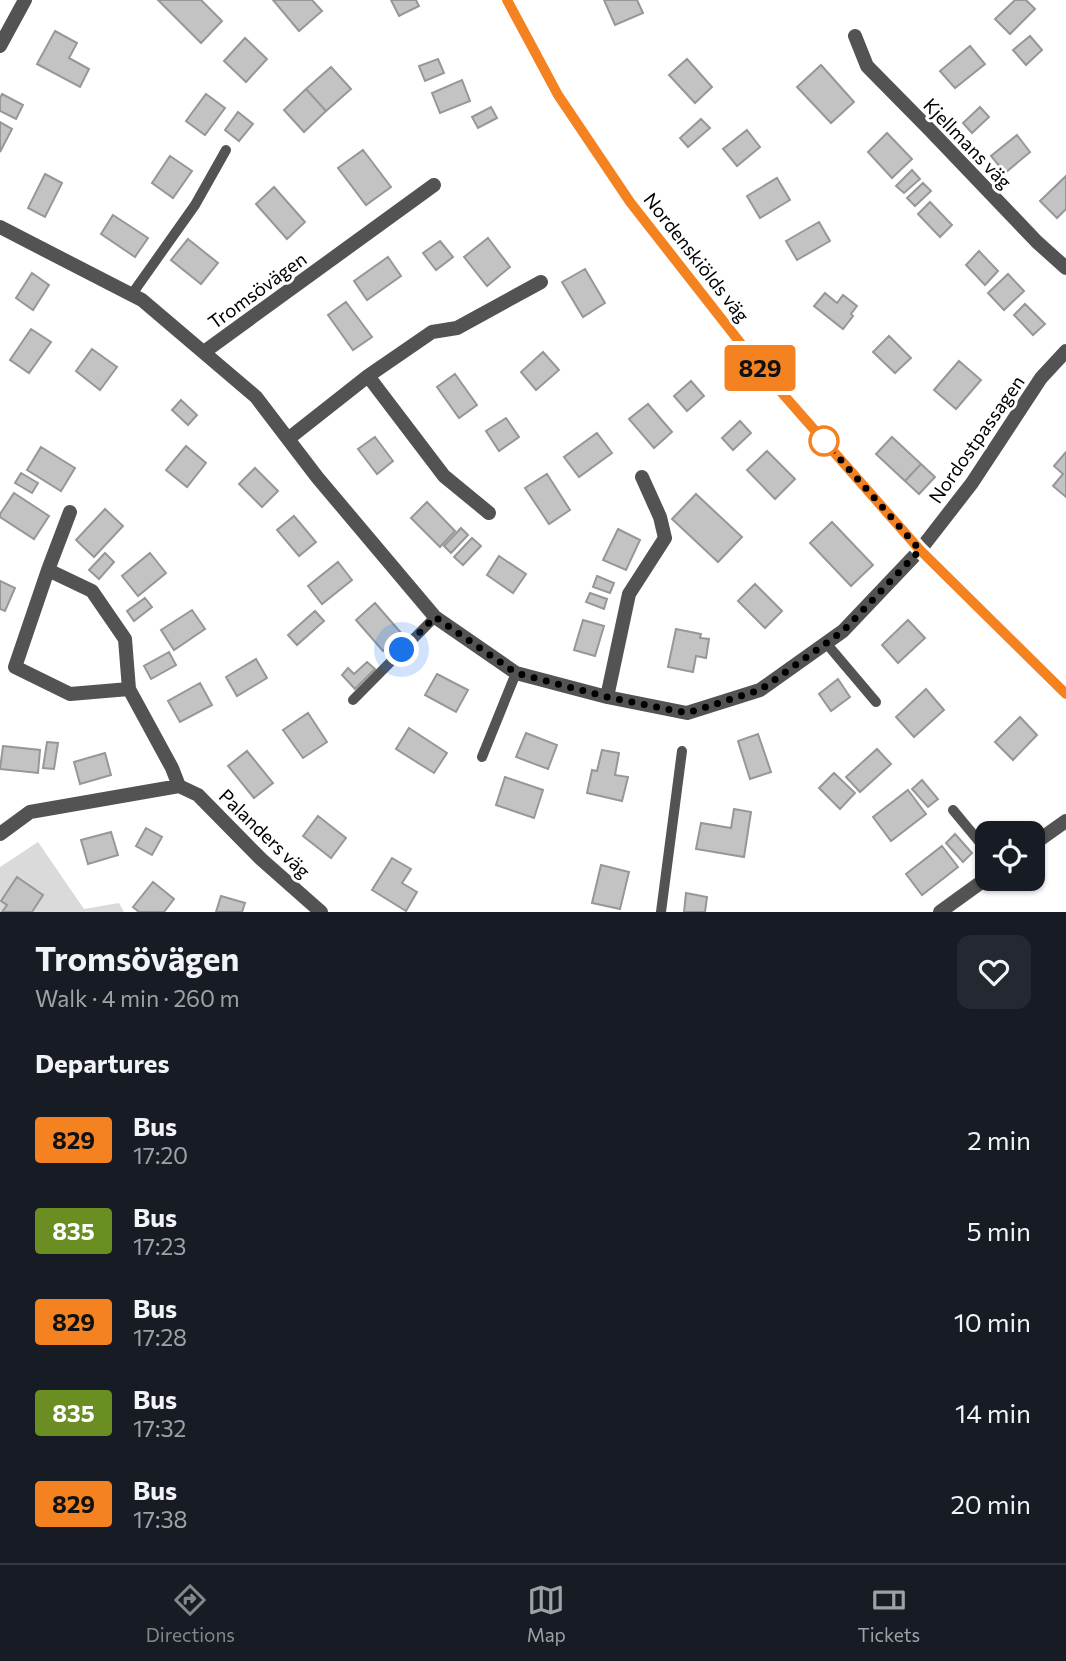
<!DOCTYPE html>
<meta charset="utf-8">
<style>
:root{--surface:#171b24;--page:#242831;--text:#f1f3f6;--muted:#9ea1a6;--line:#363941;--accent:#858687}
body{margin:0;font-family:Commissioner,sans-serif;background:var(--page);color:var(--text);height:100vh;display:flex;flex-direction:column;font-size:26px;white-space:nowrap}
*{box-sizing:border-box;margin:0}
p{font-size:23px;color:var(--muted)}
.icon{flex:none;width:38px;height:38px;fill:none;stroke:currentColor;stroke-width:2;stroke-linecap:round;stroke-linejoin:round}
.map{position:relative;height:912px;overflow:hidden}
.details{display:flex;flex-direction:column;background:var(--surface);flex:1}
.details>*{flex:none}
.badge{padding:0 14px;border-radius:5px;font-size:24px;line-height:46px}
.controls{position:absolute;left:975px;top:821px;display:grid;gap:14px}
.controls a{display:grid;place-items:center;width:70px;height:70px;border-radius:14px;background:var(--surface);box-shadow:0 2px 5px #0004;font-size:35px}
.you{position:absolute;width:35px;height:35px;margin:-18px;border:5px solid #fff;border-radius:50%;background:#1a73e8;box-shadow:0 0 0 10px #1a73e833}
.map>.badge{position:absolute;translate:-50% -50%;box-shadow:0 0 0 4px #fff}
h2{padding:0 35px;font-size:26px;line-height:63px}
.round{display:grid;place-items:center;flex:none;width:74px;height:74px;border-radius:14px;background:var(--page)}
.summary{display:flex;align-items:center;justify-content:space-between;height:119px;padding:0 35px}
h1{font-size:33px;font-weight:700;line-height:52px}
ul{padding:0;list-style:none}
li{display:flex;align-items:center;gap:21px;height:91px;padding:0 35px}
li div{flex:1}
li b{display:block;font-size:26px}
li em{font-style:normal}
li .badge{min-width:77px;font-weight:700;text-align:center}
.dock{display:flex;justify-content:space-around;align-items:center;height:98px;border-top:2px solid var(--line);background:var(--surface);font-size:19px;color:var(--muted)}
.dock a{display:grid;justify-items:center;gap:4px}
.dock .selected{color:var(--accent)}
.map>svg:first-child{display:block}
</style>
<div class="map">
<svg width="1066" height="912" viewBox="0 0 1066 912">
<rect width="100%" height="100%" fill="#fff"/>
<path fill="#dadada" d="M 38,842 L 84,909 L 119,903 L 124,912 L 0,912 L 0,867 Z"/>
<path fill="#c3c3c3" stroke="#979797" stroke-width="2" d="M 158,0 L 201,0 L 222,21 L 201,43 Z
M 273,0 L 312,0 L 322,11 L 299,31 Z
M 391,0 L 416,0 L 419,6 L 399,16 Z
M 604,0 L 637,0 L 643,13 L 615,25 Z
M 1015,0 L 1026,0 L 1035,9 L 1010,34 L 995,19 Z
M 55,31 L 77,43 L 69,58 L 89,69 L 80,87 L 37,64 Z
M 1030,36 L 1042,50 L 1026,65 L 1013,50 Z
M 245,38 L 267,59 L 246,82 L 224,61 Z
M 970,46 L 985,64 L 955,88 L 940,71 Z
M 438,59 L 444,73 L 425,81 L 419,66 Z
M 687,59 L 712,87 L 695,103 L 669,75 Z
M 821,65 L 854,102 L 831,123 L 797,87 Z
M 331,67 L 351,89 L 326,111 L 306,89 Z
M 462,80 L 470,101 L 440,113 L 432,93 Z
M 306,89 L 326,111 L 304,132 L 284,110 Z
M 2,94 L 23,105 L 16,119 L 0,111 L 0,98 Z
M 206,94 L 225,108 L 205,135 L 186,121 Z
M 491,107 L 497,118 L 478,128 L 472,117 Z
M 980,107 L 989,117 L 972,133 L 963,123 Z
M 238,112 L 253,124 L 239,141 L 225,130 Z
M 701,119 L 710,128 L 688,147 L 680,138 Z
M 0,122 L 12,129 L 0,152 Z
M 747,130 L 760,147 L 737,166 L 723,149 Z
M 887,133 L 912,159 L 892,178 L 868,152 Z
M 1017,135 L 1030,152 L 1005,173 L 991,156 Z
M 363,150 L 391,187 L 366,205 L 338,168 Z
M 170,156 L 192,171 L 173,198 L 152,183 Z
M 912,170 L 920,179 L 904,193 L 896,186 Z
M 45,174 L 62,183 L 45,217 L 28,208 Z
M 1066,176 L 1066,209 L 1057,218 L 1040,201 Z
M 777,178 L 790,200 L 760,218 L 747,196 Z
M 923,183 L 931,191 L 915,206 L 907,198 Z
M 274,187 L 305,222 L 287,239 L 256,204 Z
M 930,202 L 952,225 L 940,237 L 918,214 Z
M 113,215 L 148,238 L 135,257 L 101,234 Z
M 819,222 L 830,241 L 797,260 L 786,241 Z
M 488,238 L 510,267 L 487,286 L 464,257 Z
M 188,239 L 218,263 L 201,284 L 171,260 Z
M 440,241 L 453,257 L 436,270 L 423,253 Z
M 979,251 L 998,271 L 985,285 L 966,265 Z
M 388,257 L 401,276 L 367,300 L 354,281 Z
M 585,269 L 605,303 L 583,317 L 562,282 Z
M 32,273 L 49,285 L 33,310 L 16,298 Z
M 1008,274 L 1024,291 L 1004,310 L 988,293 Z
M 825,293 L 837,303 L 843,295 L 857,306 L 851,314 L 853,316 L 843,329 L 814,306 Z
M 346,302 L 372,337 L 353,350 L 328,315 Z
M 1025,304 L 1045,324 L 1033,335 L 1014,315 Z
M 31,329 L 51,342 L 29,373 L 10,360 Z
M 889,336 L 911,358 L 895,373 L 873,352 Z
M 92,349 L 117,367 L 100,390 L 76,371 Z
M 543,352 L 559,370 L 536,390 L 521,372 Z
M 959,361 L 981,380 L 956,409 L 934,390 Z
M 455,374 L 477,405 L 459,418 L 437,387 Z
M 691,381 L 704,396 L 687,411 L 674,396 Z
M 181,400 L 197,415 L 188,425 L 172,410 Z
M 648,404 L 672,432 L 654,448 L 629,419 Z
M 506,418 L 519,437 L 499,451 L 486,431 Z
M 740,421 L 751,433 L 733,450 L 722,438 Z
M 597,433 L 612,453 L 579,477 L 564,457 Z
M 375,437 L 393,461 L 377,474 L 358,449 Z
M 892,437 L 921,464 L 905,481 L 876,454 Z
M 186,446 L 206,463 L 187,487 L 166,470 Z
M 41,447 L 75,468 L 61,491 L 27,470 Z
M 767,451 L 795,479 L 775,499 L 747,470 Z
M 1066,452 L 1066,497 L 1053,486 L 1063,474 L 1054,466 Z
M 921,464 L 935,477 L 919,494 L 905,481 Z
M 255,468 L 278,491 L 262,507 L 239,484 Z
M 21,473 L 38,483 L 32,493 L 15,483 Z
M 547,474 L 570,510 L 549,524 L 525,488 Z
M 14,493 L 49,516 L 34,539 L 0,517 L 0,514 Z
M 696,494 L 742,537 L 718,562 L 672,519 Z
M 427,502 L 455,531 L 440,547 L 411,518 Z
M 105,509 L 123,526 L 94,557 L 76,540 Z
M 294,516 L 316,542 L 299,556 L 277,530 Z
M 832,522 L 873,565 L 851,586 L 810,543 Z
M 461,528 L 468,535 L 451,553 L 444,546 Z
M 618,529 L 640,540 L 626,570 L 603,560 Z
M 472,538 L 481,546 L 463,565 L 454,557 Z
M 105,553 L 114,562 L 99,579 L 89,570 Z
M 150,553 L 166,573 L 138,596 L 122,576 Z
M 499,556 L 526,574 L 513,593 L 487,575 Z
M 338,562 L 352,580 L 322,604 L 308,586 Z
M 597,576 L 614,583 L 610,593 L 593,587 Z
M 0,581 L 15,588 L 5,611 L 0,609 Z
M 755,584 L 782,611 L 765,628 L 738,601 Z
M 590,593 L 607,599 L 604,609 L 586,602 Z
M 145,598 L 152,607 L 134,621 L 127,611 Z
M 375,603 L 402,634 L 383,651 L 356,620 Z
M 192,610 L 205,629 L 174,650 L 161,630 Z
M 315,611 L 324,621 L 297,645 L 288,635 Z
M 583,620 L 604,626 L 595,656 L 574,650 Z
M 908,620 L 925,638 L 898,663 L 882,645 Z
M 676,629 L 701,634 L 700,638 L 709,639 L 706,658 L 696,656 L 693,672 L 668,667 Z
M 169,652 L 176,665 L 151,679 L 144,666 Z
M 256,659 L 267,678 L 237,696 L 226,677 Z
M 367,662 L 375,669 L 355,689 L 342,675 L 348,668 L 354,674 Z
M 437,674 L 468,690 L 456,712 L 425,695 Z
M 838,679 L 850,697 L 831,711 L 819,694 Z
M 200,683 L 212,705 L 180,722 L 168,701 Z
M 926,689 L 944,710 L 914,737 L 896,717 Z
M 308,713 L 327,742 L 303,758 L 283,730 Z
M 1020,717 L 1037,735 L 1013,760 L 995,742 Z
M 409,728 L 447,753 L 434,773 L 396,749 Z
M 526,733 L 557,745 L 548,769 L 516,757 Z
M 758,734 L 771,772 L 750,779 L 738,741 Z
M 47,742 L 58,743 L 54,769 L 43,768 Z
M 3,746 L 40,750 L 38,773 L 0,769 Z
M 877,749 L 891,764 L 860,792 L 846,777 Z
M 602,750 L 619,753 L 615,775 L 628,777 L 622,801 L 587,793 L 592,770 L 597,771 Z
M 247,751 L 273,783 L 254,798 L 228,766 Z
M 105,753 L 111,775 L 80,784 L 74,762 Z
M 834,773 L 855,793 L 840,809 L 819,788 Z
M 505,777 L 543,790 L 534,818 L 496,805 Z
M 922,780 L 938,799 L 928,807 L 912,789 Z
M 908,790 L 926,814 L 891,841 L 873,817 Z
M 734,809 L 751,812 L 744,857 L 696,849 L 701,823 L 731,828 Z
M 318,816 L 346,838 L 331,858 L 303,836 Z
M 146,828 L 162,837 L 152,855 L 136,846 Z
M 111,832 L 118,855 L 88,864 L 81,840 Z
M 955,834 L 972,853 L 963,862 L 946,843 Z
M 942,846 L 958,867 L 922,895 L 906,874 Z
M 392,858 L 411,869 L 402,883 L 417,892 L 406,911 L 372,890 Z
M 601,865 L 629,872 L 620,909 L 592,903 Z
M 17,877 L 43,895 L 32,912 L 2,912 L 7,905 L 1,901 Z
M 153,882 L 174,899 L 164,912 L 139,912 L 133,907 Z
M 686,893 L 707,897 L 705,912 L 684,912 Z
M 221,896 L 245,903 L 242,912 L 216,912 Z"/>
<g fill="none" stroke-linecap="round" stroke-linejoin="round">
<path stroke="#535353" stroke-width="10" d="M 132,294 L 195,205 L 226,150
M 826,643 L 876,702
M 353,700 L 435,617
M 482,757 L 516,673
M 953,810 L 987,851
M 661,912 L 682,751"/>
<path stroke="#535353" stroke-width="14" d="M 507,0 L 558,95 L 630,202 L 760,368 L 920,550 L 1066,694
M 855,36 L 867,66 L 931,131 L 1037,242 L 1066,268
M 0,46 L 25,0
M 0,227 L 142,300 L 256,397 L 317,477 L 435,617 L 516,673 L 607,697 L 687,713 L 760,690 L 843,631 L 920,550 L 972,483 L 1041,378 L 1066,351
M 204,352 L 434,185
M 288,439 L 368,376
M 489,513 L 444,476 L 368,376 L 432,332 L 457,328 L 541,282
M 48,570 L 92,591 L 125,639 L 129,689 L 70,694 L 15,667 L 48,570 L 70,512
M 129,689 L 172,768 L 179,786
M 607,697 L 629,594 L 665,538 L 660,517 L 642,477
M 0,834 L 30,812 L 179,786 L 198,795 L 261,859 L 321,912
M 1032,845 L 1066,821
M 940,912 L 987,878"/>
</g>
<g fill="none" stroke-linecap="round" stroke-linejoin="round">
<g stroke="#fff" stroke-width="16">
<path id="line" d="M 507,0 L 558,95 L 630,202 L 760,368 L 920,550 L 1066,694"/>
</g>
<use href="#line" stroke="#f58220" stroke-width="10"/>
<path stroke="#000" stroke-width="7" stroke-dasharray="0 12.6" d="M 402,650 L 435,617 L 516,673 L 607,697 L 687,713 L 760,690 L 804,659 L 843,631 L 920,550 L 819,435 L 824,441"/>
</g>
<circle fill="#fff" stroke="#f58220" stroke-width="3.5" cx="824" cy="441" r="14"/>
<g text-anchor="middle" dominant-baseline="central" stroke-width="6" stroke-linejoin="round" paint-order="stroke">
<g font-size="19" fill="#000" stroke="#fff">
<text transform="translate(968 143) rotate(46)">Kjellmans väg</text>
<text transform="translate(697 257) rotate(52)">Nordenskiölds väg</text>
<text transform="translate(257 290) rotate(-36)">Tromsövägen</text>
<text transform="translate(976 439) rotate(-55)">Nordostpassagen</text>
<text transform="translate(265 833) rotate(44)">Palanders väg</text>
</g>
</g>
</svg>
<div class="controls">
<a><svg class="icon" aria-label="locate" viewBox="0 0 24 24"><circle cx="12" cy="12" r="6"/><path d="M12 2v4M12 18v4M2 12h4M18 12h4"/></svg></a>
</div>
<div class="you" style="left:402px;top:650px"></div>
<b class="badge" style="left:760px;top:368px;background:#f58220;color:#111">829</b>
</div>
<section class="details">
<div class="summary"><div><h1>Tromsövägen</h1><p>Walk · 4 min · 260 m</p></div><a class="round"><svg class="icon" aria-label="heart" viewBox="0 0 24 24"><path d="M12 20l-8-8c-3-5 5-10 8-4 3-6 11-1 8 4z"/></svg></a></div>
<h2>Departures</h2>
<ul>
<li><span class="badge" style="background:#f58220;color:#111">829</span><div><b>Bus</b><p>17:20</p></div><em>2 min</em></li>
<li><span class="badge" style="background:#6b8e23;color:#fff">835</span><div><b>Bus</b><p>17:23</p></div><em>5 min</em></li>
<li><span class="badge" style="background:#f58220;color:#111">829</span><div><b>Bus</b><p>17:28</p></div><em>10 min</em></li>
<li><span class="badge" style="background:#6b8e23;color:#fff">835</span><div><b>Bus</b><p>17:32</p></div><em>14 min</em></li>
<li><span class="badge" style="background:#f58220;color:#111">829</span><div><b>Bus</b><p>17:38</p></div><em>20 min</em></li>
</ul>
</section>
<nav class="dock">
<a class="selected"><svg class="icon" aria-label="directions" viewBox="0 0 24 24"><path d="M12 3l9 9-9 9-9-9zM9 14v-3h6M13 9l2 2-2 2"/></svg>Directions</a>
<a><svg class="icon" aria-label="map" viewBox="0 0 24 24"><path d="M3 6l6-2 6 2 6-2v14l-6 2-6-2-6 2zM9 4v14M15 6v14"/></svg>Map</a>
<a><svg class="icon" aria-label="tickets" viewBox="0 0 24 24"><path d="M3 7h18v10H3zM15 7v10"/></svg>Tickets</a>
</nav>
